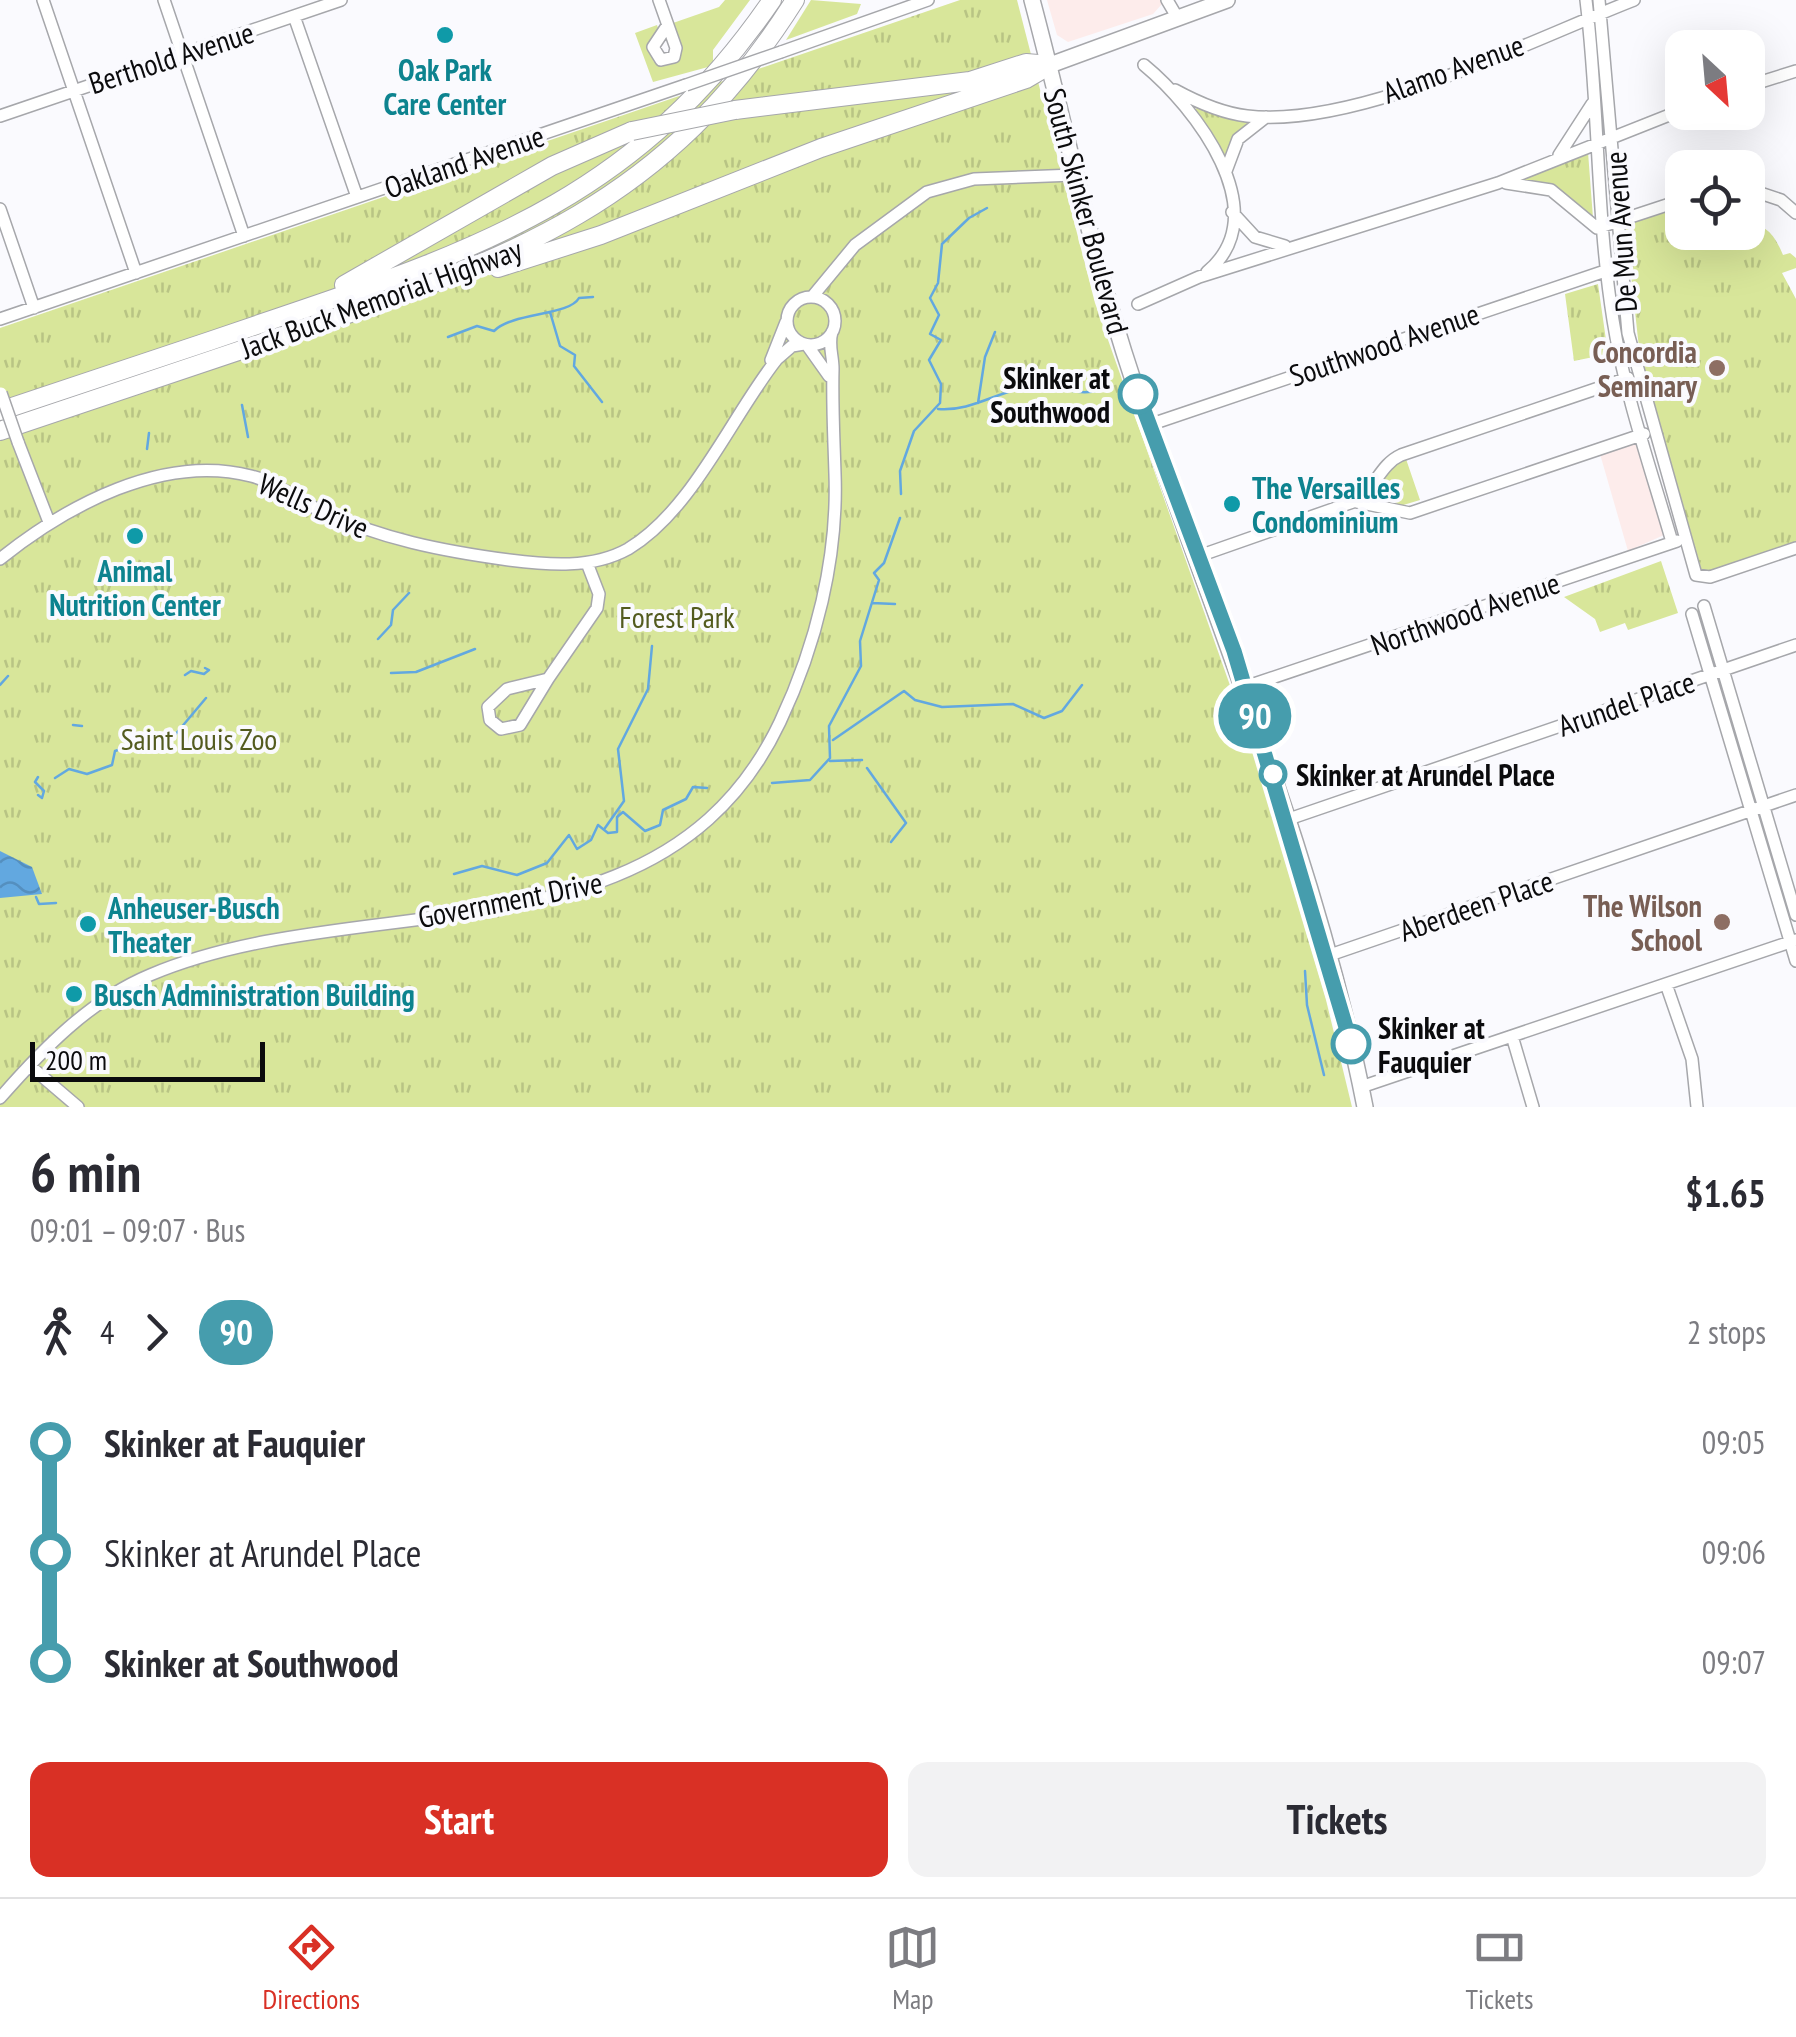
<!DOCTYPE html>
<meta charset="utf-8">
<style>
:root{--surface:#fff;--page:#f2f2f3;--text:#2b2b33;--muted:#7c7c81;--line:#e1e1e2;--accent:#d93025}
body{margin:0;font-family:"PT Sans Narrow",sans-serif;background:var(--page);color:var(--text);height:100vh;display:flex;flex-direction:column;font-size:38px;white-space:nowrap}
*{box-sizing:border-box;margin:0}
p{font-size:32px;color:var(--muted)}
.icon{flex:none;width:55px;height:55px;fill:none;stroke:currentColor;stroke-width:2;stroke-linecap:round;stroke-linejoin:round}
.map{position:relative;height:1107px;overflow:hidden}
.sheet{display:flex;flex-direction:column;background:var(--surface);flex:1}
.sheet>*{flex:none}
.badge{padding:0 20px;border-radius:32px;font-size:35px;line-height:65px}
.needle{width:65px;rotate:154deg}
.controls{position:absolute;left:1665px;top:30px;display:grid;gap:20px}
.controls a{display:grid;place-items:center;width:100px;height:100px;border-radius:20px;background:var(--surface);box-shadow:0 10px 40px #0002;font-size:50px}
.scale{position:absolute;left:30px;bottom:25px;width:235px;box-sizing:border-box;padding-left:10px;border:5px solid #0b0b0d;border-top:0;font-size:28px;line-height:35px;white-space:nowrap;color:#0b0b0d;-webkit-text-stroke:8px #fafafe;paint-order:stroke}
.map>.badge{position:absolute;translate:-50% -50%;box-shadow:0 0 0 5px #fff}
.legs{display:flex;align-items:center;gap:15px;height:110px;padding:0 30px;font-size:32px}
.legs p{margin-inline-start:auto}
.summary{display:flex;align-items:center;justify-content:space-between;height:170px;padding:0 30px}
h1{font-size:55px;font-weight:700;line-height:75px}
.button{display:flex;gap:20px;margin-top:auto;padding:20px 30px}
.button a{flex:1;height:115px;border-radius:20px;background:var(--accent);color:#fff;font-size:40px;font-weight:700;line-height:115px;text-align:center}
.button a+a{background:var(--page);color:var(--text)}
ul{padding:0 30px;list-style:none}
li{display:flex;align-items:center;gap:35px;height:110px;font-size:38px}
li i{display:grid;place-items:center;width:15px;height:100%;margin:0 12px;background:currentColor}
li i::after{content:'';width:25px;height:25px;margin:-12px;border:8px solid;border-radius:50%;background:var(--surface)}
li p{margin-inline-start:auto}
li:first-child i{background:linear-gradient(#0000 50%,currentColor 0)}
li:last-child i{background:linear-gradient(currentColor 50%,#0000 0)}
.menu{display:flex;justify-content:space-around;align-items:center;height:140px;border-top:2px solid var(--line);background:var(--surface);font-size:28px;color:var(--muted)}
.menu a{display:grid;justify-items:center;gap:5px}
.menu .active{color:var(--accent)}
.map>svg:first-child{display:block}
</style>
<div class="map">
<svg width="1796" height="1107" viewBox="0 0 1796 1107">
<defs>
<pattern id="park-tufts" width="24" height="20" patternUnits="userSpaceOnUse" patternTransform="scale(2.5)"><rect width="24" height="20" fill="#d8e69a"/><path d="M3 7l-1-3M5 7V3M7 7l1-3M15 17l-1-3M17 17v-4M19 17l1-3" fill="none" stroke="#b8c484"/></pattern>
<pattern id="water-waves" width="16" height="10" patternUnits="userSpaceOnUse" patternTransform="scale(2.5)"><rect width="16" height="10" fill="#62a8e0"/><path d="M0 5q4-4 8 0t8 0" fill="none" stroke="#548fbf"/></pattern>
</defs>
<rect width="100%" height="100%" fill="#fafafe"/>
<path fill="#fdeceb" d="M 1047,0 L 1161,0 L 1162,4 L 1153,14 L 1068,42 L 1057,35 Z
M 1632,443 L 1638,446 L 1664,535 L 1628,551 L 1600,454 Z"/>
<path fill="#d8e69a" d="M 725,0 L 750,0 L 713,50 L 713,61 L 708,67 L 653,82 L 635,33 L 657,25 L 659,31 L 649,48 L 654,62 L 672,63 L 673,23 L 719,7 Z
M 811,0 L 861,4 L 857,14 L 786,40 Z
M 1406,459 L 1420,500 L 1400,506 L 1385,495 L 1383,477 L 1393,464 Z"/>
<path fill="url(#park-tufts)" d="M 960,0 L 1017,0 L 1095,303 L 1244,725 L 1326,1000 L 1352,1107 L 0,1107 L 0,328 Z
M 1195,109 L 1197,108 L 1249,123 L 1234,138 L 1224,156 Z
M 1588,152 L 1593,218 L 1566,196 L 1507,181 Z
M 1680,201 L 1682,232 L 1748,232 L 1748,222 C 1768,226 1775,236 1783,255 L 1790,253 L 1796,258 L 1796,268 L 1782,273 L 1796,299 L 1796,548 L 1704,579 L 1640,357 L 1625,220 Z
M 1598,284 L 1608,354 L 1574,361 L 1565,294 Z
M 1661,561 L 1678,613 L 1628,630 L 1625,623 L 1600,632 L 1595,619 L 1564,597 Z"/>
<path fill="url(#water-waves)" d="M 0,851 L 32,867 L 42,894 L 0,898 Z"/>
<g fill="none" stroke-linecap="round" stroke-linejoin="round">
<path stroke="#62a8e0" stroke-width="2.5" d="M 550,312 L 560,346 L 575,355 L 574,366 L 602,402
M 448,337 L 477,326 L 494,331 C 513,312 569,316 579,298 L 593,297
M 978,403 L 985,357 L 995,332
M 242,405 L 248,437
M 938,409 C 974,412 1001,388 1037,386 C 1058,385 1078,397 1099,390
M 147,449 L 149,433
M 901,494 L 900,471 L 914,431 L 940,403 L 941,384 L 929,360 L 941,340 L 930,334 L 939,315 L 930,298 L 938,283 L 942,244 L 969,218 L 987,208
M 872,603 L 895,604
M 378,639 L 391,625 L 393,610 L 409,593
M 391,673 L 416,672 L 475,649
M 185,675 L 191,671 L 204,674 L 209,670 L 205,668
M 0,685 L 8,676
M 73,725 L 82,726
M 833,740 L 904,691 L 915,700 L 942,707 L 1013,704 L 1044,718 L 1062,711 L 1082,685
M 169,742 L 206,698
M 830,761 L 862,760
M 867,768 L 906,823 L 891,842
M 55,778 L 69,769 L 87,774 L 112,765 L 115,751 L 121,749
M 772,783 L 810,780 L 830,758 L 829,726 L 861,666 L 860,641 L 879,580 L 874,573 L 884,563 L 900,518
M 38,795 L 42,798 L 44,791 L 35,782 L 38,777
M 605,828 L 624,801 L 618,749 L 648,689 L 652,646
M 454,874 L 482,866 L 517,875 L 547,863 L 569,835 L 577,849 L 591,840 L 598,825 L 608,833 L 617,832 L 617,817 L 623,812 L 645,831 L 660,825 L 663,810 L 686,799 L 693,787 L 707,788
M 36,897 L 39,904 L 56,903
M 1305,971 L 1307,1005 L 1324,1075"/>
<g stroke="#a6a7ab" stroke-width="14">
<path id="minor" d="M 43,0 L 136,273
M 164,0 L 244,236
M 659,0 L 676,48 L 674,57 L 661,60 L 653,47 L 667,26
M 1167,0 L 1177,17
M 1586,0 C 1599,106 1596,214 1613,320 C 1625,396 1651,469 1672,542
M 1599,0 L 1628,333 L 1696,575 L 1710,577 L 1796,548
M 294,16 L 357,197
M 781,52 L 928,0
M 1144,65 C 1194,106 1278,213 1207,272
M 1748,86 L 1796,71
M 1175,90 C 1197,102 1221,113 1247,116 C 1356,129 1531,40 1634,0
M 0,116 L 341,0
M 1559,155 L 1592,104
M 1226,171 L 1238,139 L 1266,117
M 1506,183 L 1551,190 L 1597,228 L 1682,200
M 1748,189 L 1781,200 L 1796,213
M 0,209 L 34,308
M 1232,212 L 1255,237 L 1285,246
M 812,297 L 855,245 L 927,192 L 974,179 L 1074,175
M787 321a24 24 0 1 1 48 0a24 24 0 1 1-48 0Z
M 1138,304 L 1199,277 L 1498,183 L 1682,110
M 0,319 L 686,85
M 807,345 L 829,376
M 771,360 L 786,322
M 1149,425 L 1614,268
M 18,442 L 49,522
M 1357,502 L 1410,513 L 1644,434
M 1199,556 L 1353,502 C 1375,491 1379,465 1401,455 L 1628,378
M 0,559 C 66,506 163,453 251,476 C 275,482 296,499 319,510 C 381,539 442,551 509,560 C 548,565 592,569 628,549 C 693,510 731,417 777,359 L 792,346 L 804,344
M 1704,606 L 1796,915
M 1692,614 L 1796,961
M 548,679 L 520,725 L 501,729 L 490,720 L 488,707 L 507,689 Z
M 548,679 L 597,608 L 599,594 L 587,563
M 1245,687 L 1677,541
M 1286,820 L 1796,645
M 1327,956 L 1796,795
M 1666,984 L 1692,1059 L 1697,1107
M 1512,1036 L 1533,1107
M 30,1066 L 78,1107
M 1361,1087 L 1796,940
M 0,1098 C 42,1050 90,1000 150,975 C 362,885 663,969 780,722 C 816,646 838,558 835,474 C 834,439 832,404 833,369 C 833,355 828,345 832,332"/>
</g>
<g stroke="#a6a7ab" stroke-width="18">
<path id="major" d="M 1032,0 C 1066,127 1091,255 1133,380 C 1214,621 1316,856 1365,1107
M 1050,65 L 1227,0"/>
</g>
<g stroke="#a6a7ab" stroke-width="20">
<path id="highway" d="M 735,110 L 970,81 L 1026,63 L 1050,65
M 498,268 L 601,235 L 821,148 L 1026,79 L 1050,65
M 344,285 L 552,166 L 632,131
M 0,411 C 94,380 187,349 280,317 C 489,247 642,190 772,0
M 0,431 C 98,398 197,365 295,332 C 511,259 667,203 795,0"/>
</g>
<use href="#minor" stroke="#fff" stroke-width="11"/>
<use href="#major" stroke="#fff" stroke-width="15"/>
<use href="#highway" stroke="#fff" stroke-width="18"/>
<g stroke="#a6a7ab" stroke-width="14" stroke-linecap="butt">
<path id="minor-bridge" d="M 686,85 L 781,52
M 1,393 L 18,442"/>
</g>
<g stroke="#a6a7ab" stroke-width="20" stroke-linecap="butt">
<path id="highway-bridge" d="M 632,131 L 735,110"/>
</g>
<use href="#minor-bridge" stroke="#fff" stroke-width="11"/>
<use href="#highway-bridge" stroke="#fff" stroke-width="18"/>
</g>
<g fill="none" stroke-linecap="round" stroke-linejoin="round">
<g stroke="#fff" stroke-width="22">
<path id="line-1" d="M 1138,394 L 1234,651 L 1351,1044"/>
</g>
<use href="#line-1" stroke="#469dad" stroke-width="15"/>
</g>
<g fill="#0f9aa8" stroke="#fafafe" stroke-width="4">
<circle cx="445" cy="35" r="10"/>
<circle cx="1232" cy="504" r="10"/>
<circle cx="135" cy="536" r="10"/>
<circle cx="88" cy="924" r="10"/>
<circle cx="74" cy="994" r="10"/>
</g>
<g fill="#8d6e63" stroke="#fafafe" stroke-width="4">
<circle cx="1717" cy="368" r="10"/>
<circle cx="1722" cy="922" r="10"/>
</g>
<g fill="#fff" stroke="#469dad" stroke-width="5">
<circle cx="1138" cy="394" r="18"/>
<circle cx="1273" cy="774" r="12"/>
<circle cx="1351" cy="1044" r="18"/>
</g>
<g text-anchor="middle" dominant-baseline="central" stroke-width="8" stroke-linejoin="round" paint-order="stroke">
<g font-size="30" fill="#0b0b0d" stroke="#fafafe">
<text transform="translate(171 57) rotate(-18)">Berthold Avenue</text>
<text transform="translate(1453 68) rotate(-20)">Alamo Avenue</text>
<text transform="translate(464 161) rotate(-19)">Oakland Avenue</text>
<text transform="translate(1087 211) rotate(75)">South Skinker Boulevard</text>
<text transform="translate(1620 232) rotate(-94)">De Mun Avenue</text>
<text transform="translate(381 298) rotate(-20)">Jack Buck Memorial Highway</text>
<text transform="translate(1384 344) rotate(-19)">Southwood Avenue</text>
<text transform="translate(314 505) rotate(24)">Wells Drive</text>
<text transform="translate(1465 613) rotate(-19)">Northwood Avenue</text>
<text transform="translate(1626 703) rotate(-19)">Arundel Place</text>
<text transform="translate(510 899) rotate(-11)">Government Drive</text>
<text transform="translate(1476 905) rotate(-19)">Aberdeen Place</text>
</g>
<g font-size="30" font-weight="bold" fill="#0d838f" stroke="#fafafe" text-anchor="start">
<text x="445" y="69" text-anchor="middle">Oak Park<tspan x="445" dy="34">Care Center</tspan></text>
<text x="1252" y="487">The Versailles<tspan x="1252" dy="34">Condominium</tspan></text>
<text x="135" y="570" text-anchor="middle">Animal<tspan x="135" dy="34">Nutrition Center</tspan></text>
<text x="108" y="907">Anheuser-Busch<tspan x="108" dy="34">Theater</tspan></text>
<text x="94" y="994">Busch Administration Building</text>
</g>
<g font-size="30" font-weight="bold" fill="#785e54" stroke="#fafafe" text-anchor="end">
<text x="1697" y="351">Concordia<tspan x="1697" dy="34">Seminary</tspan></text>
<text x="1702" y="905">The Wilson<tspan x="1702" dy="34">School</tspan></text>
</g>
<g font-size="30" font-weight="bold" fill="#0b0b0d" stroke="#fafafe" text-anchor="start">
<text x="1110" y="377" text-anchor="end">Skinker at<tspan x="1110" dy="34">Southwood</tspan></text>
<text x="1296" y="774">Skinker at Arundel Place</text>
<text x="1378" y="1027">Skinker at<tspan x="1378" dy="34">Fauquier</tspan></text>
</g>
<g font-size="30" fill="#535b1f" stroke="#fafafe">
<text x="677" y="616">Forest Park</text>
<text x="199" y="738">Saint Louis Zoo</text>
</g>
</g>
</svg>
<div class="controls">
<a><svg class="needle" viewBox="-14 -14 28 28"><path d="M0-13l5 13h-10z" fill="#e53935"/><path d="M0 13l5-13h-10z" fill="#7c7c81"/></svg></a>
<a><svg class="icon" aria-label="locate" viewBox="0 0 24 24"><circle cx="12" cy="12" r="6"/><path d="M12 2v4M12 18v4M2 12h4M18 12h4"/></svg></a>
</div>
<div class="scale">200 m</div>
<b class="badge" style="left:1255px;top:716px;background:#469dad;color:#fff">90</b>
</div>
<section class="sheet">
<div class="summary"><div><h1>6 min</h1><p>09:01 – 09:07 · Bus</p></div><b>$1.65</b></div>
<div class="legs"><svg class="icon" aria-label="walk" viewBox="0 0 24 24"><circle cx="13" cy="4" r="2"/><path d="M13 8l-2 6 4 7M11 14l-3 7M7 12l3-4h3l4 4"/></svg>4<svg class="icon" aria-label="forward" viewBox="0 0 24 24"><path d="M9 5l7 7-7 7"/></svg><b class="badge" style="background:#469dad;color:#fff">90</b><p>2 stops</p></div>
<ul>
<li><i style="color:#469dad"></i><b>Skinker at Fauquier</b><p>09:05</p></li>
<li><i style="color:#469dad"></i><span>Skinker at Arundel Place</span><p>09:06</p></li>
<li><i style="color:#469dad"></i><b>Skinker at Southwood</b><p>09:07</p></li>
</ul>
<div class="button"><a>Start</a><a>Tickets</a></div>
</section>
<nav class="menu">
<a class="active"><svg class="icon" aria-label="directions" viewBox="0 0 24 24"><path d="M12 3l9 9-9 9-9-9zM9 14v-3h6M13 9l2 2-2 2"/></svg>Directions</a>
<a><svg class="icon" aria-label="map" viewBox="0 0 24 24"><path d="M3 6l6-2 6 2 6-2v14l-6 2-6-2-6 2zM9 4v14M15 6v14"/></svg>Map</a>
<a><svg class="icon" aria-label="tickets" viewBox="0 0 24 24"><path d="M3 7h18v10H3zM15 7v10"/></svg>Tickets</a>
</nav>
